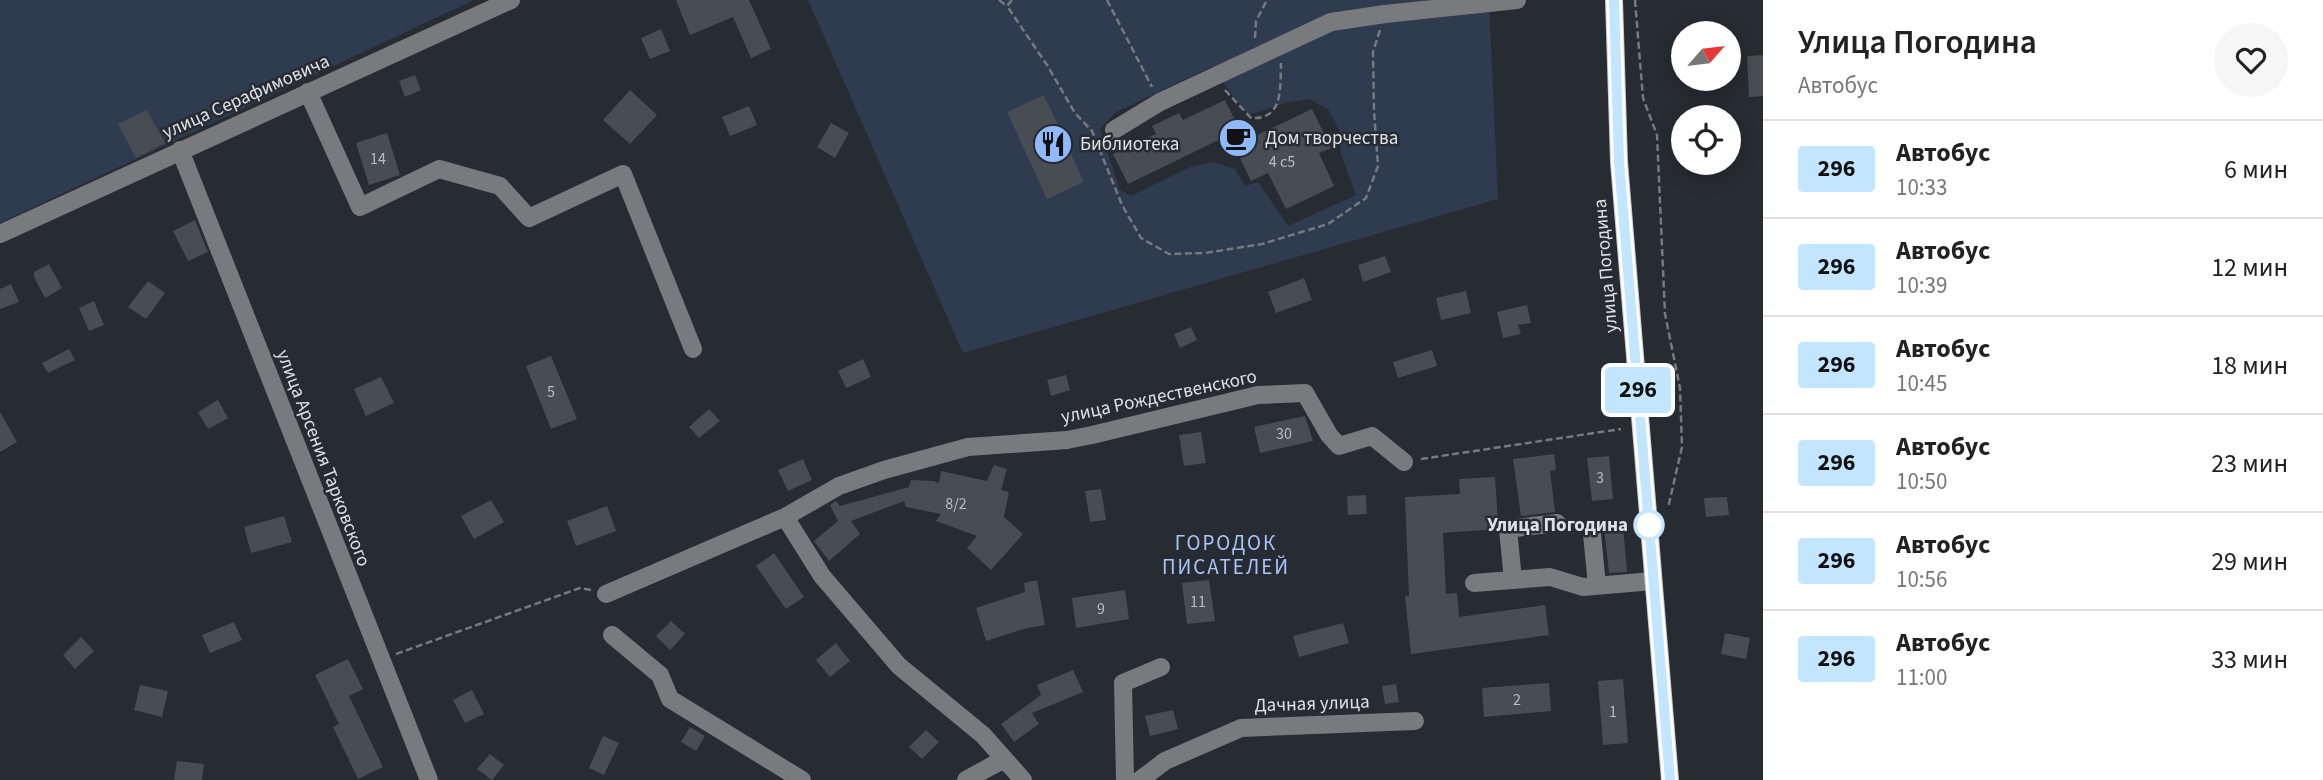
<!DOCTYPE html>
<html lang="ru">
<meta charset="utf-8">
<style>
:root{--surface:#fff;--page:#f6f6f6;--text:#222;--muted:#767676;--line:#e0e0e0}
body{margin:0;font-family:"Source Sans 3",sans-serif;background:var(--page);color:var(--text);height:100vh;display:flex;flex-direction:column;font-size:26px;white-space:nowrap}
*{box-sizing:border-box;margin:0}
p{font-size:23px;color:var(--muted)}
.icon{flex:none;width:38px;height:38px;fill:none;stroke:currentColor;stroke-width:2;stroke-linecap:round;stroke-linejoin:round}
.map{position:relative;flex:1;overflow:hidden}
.panel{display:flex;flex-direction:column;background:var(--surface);width:560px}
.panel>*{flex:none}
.badge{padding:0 14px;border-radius:5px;font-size:24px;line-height:46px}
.needle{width:46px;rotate:62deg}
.fabs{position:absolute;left:1671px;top:21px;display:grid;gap:14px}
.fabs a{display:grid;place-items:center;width:70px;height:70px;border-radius:50%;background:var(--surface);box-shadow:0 4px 18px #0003;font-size:35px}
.map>.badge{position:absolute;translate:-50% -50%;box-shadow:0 0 0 4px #fff}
.round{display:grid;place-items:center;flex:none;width:74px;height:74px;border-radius:37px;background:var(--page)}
.headline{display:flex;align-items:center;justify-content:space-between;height:119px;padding:0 35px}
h1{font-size:33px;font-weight:600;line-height:52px}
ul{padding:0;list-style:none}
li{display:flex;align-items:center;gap:21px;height:98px;padding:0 35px;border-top:2px solid var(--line)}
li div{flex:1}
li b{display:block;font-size:26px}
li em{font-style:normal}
li .badge{min-width:77px;font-weight:700;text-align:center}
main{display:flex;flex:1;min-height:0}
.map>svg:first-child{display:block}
</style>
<main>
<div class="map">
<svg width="1763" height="780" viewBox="0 0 1763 780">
<rect width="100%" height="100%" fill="#272b32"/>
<path fill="#2f3b4f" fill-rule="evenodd" d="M 0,0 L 474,0 L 0,223 Z
M 808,0 L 1489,0 L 1498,199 L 963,353 ZM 1211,67 C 1225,82 1234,100 1249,115 L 1285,103 L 1309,99 L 1328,109 L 1339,130 L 1341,154 L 1356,195 L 1288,226 L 1258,182 L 1245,186 L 1235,169 L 1213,162 L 1190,167 L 1131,196 L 1120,190 L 1100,129 L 1116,112 Z"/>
<path fill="#484d54" d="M 676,0 L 749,0 L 771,49 L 751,58 L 733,17 L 690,35 Z
M 661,29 L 670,51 L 650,59 L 641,38 Z
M 1763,55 L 1763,96 L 1749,97 L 1747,56 Z
M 415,75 L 421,90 L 405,97 L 399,81 Z
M 630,90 L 657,115 L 630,144 L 603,120 Z
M 1044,95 L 1084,182 L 1047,199 L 1007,112 Z
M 1225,100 L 1245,141 L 1312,109 L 1331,148 L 1319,153 L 1334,186 L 1286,209 L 1268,173 L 1251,181 L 1229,135 L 1128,184 L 1113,154 L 1156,134 L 1152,126 L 1179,113 L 1183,120 Z
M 749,106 L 757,125 L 730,136 L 722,117 Z
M 147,110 L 165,143 L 136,158 L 118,124 Z
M 831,123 L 849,133 L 835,158 L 817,147 Z
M 387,133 L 400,175 L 369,185 L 356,143 Z
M 195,220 L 208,252 L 188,261 L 173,231 Z
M 1385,256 L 1391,272 L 1363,282 L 1358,265 Z
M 49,264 L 62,288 L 45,298 L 34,277 L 34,272 Z
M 1304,278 L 1312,300 L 1276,313 L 1268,292 Z
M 148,281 L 165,293 L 146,319 L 128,307 Z
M 11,284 L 19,302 L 0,309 L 0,289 Z
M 1466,291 L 1471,313 L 1441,320 L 1436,298 Z
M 94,301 L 104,325 L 89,331 L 79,308 Z
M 1527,305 L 1531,323 L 1518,325 L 1521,334 L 1503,338 L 1497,312 Z
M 1191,327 L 1197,340 L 1180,348 L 1174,334 Z
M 69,349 L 75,360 L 48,373 L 42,363 Z
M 1432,350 L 1437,366 L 1398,378 L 1393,362 Z
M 551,356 L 577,419 L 551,429 L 526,366 Z
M 863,359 L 871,377 L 846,388 L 838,371 Z
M 1066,375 L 1070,390 L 1051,396 L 1047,380 Z
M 381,377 L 394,403 L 366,416 L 354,389 Z
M 218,400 L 228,418 L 208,429 L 198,412 Z
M 709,409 L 720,421 L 699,438 L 689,427 Z
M 0,412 L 17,442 L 0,452 Z
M 1305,416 L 1313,441 L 1260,453 L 1254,427 Z
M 1201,432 L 1206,463 L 1184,466 L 1179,435 Z
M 1554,454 L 1556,470 L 1550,471 L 1555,512 L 1521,516 L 1513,459 Z
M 1609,456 L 1613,499 L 1592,501 L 1587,458 Z
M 803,459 L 812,480 L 788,491 L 778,470 Z
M 994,465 L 1007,469 L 1001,490 L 1009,492 L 1004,517 L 1023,534 L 991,570 L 967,548 L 977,536 L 936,521 L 941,514 L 906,507 L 904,501 L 851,521 L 860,534 L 829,561 L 814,541 L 838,521 L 830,505 L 836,501 L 840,506 L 909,487 L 911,480 L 933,481 L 939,483 L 941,471 L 987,481 Z
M 1495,477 L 1498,523 L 1497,529 L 1443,533 L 1446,594 L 1457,593 L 1459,617 L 1545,605 L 1549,635 L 1411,654 L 1405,596 L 1409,596 L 1405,497 L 1460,494 L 1459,479 Z
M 1101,489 L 1106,520 L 1090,522 L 1085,491 Z
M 1366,495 L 1367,514 L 1348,515 L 1347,496 Z
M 1727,497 L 1729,515 L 1706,517 L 1704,498 Z
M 491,500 L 504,522 L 474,539 L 461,516 Z
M 607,506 L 616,531 L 576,546 L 567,521 Z
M 284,516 L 292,542 L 251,553 L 244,527 Z
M 1623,525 L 1627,572 L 1609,573 L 1604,527 Z
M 774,553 L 804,597 L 786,609 L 756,566 Z
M 1037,580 L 1045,625 L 1027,628 L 986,641 L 976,608 L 1025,592 L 1024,583 Z
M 1209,580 L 1215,621 L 1187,624 L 1182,583 Z
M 1125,590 L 1129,619 L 1076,628 L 1072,598 Z
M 671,621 L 685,634 L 670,650 L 656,636 Z
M 234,622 L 242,640 L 210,653 L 202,635 Z
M 1343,623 L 1349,643 L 1299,657 L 1293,636 Z
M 1725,633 L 1750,638 L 1746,659 L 1721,654 Z
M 81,637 L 94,651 L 75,669 L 63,655 Z
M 836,643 L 850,661 L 830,677 L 816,660 Z
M 348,659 L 363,689 L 349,696 L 383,767 L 358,779 L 333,727 L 339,724 L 315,675 Z
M 1073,670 L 1083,692 L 1032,713 L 1039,724 L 1014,742 L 1001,724 L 1041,695 L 1037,685 Z
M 1623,679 L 1628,743 L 1603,745 L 1598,681 Z
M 1549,683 L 1551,711 L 1484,717 L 1482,688 Z
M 1396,684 L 1399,702 L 1385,704 L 1382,686 Z
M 140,685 L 168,691 L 162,717 L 134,710 Z
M 472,690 L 484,714 L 465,723 L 453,700 Z
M 1173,710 L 1178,729 L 1150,736 L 1145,716 Z
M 690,727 L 705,736 L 696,751 L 681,742 Z
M 926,730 L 939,742 L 922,759 L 909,747 Z
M 603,736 L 619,743 L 604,775 L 589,768 Z
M 490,754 L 504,765 L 492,780 L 477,769 Z
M 177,761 L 204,764 L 202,780 L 174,780 Z"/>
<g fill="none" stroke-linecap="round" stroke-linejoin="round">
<path stroke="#767a80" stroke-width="2.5" stroke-dasharray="7 3.5" stroke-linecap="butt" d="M 999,0 L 1007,6
M 1012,0 L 1007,6 L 1047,65 L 1075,113 L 1092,131 L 1122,205 L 1141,238 L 1169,254 L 1205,253 L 1262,244 L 1328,224 L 1366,198 L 1378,166 L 1374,111 L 1373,52 L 1380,30
M 1107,0 L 1152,87
M 1635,0 L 1643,98 L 1657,135 L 1665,314 L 1680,388 L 1682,447 L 1668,508
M 1255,38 L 1256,21 L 1267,0
M 1225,90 L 1251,118 C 1284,120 1280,87 1281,63
M 1421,459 L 1621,429
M 396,654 L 580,588 L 591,590"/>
<path stroke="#787a7d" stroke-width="18" d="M 308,92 L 360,207 L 439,169 L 500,186 L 529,218 L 623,174 L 693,349
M 1114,130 L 1160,102 L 1331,22 L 1385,14 L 1517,0
M 180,150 L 429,780
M 0,234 L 511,0
M 785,517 L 822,576 L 899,666 L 983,735 L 1023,780
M 1592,534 L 1597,585
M 1513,580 L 1508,529 L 1557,523
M 1474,583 L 1550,577 L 1583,587 L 1653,581
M 606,594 L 785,517 L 839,486 L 884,470 L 968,447 L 1067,440 L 1092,435 L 1258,395 L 1305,393 L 1329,435 L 1339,446 L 1372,436 L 1404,462
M 612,635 L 660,675 L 670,699 L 802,780
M 966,780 L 1004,759
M 1125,780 L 1123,683 L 1161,667
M 1140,780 L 1165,761 L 1241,728 L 1415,721"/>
<path stroke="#c5c9d1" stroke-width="18" d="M 1614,0 L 1619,162 L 1670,780"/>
</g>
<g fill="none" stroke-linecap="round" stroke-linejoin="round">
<g stroke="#fff" stroke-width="16">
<path id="line" d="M 1614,0 L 1619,162 L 1670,780"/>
</g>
<use href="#line" stroke="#c2e6ff" stroke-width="10"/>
</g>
<defs>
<g id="cafe-disc" transform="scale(2.0125)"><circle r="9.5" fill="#8fb8fd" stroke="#272b32"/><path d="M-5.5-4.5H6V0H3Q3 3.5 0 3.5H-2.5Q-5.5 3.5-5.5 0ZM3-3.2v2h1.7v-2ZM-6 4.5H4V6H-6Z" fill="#111"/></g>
<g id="restaurant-disc" transform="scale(2.0125)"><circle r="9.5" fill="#8fb8fd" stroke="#272b32"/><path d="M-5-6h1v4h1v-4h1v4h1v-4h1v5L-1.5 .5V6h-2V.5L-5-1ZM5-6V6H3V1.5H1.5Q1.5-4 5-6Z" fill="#111"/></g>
</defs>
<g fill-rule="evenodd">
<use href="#cafe-disc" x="1238" y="138"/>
<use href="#restaurant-disc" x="1053" y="144"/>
</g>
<circle fill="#fff" stroke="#c2e6ff" stroke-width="3.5" cx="1649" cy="525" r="14"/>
<g text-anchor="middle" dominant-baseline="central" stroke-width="5" stroke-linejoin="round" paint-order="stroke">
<g font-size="16" fill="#b8bbc0">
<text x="378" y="159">14</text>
<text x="1282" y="162">4 с5</text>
<text x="551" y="392">5</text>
<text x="1284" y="434">30</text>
<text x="1600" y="478">3</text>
<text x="956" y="504">8/2</text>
<text x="1198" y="602">11</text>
<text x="1101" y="609">9</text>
<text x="1517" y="700">2</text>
<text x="1613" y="712">1</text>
</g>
<g font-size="19" fill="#dde0e4" stroke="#272b32">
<text transform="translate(246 97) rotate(-24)">улица Серафимовича</text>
<text transform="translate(1606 266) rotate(-95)">улица Погодина</text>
<text transform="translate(1159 397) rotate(-12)">улица Рождественского</text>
<text transform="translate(323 458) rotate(69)">улица Арсения Тарковского</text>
<text transform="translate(1312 704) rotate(-2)">Дачная улица</text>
</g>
<g font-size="19" fill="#dde0e4" stroke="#272b32" text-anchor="start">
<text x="1265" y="138">Дом творчества</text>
<text x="1080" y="144">Библиотека</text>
</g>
<g font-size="19" font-weight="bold" fill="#dde0e4" stroke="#272b32" text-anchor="end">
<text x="1628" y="525">Улица Погодина</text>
</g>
<g font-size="21" letter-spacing="2" fill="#a8c6fa" stroke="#272b32">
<text x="1226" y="543">ГОРОДОК<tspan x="1226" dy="24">ПИСАТЕЛЕЙ</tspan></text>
</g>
</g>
</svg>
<div class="fabs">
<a><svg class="needle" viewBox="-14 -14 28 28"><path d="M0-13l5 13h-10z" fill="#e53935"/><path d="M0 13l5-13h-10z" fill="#767676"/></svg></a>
<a><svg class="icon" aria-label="locate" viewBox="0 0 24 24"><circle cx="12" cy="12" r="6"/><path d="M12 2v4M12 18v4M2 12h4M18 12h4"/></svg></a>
</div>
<b class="badge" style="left:1638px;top:390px;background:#c2e6ff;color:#111">296</b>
</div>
<section class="panel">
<div class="headline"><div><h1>Улица Погодина</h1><p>Автобус</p></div><a class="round"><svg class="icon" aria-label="heart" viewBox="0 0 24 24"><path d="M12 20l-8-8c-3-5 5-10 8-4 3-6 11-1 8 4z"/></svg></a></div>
<ul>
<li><span class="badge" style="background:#c2e6ff;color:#111">296</span><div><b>Автобус</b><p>10:33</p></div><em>6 мин</em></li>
<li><span class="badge" style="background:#c2e6ff;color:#111">296</span><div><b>Автобус</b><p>10:39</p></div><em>12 мин</em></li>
<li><span class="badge" style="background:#c2e6ff;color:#111">296</span><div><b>Автобус</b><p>10:45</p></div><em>18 мин</em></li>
<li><span class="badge" style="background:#c2e6ff;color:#111">296</span><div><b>Автобус</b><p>10:50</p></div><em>23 мин</em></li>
<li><span class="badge" style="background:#c2e6ff;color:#111">296</span><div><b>Автобус</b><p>10:56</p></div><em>29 мин</em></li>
<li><span class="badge" style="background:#c2e6ff;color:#111">296</span><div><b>Автобус</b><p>11:00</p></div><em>33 мин</em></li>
</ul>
</section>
</main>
